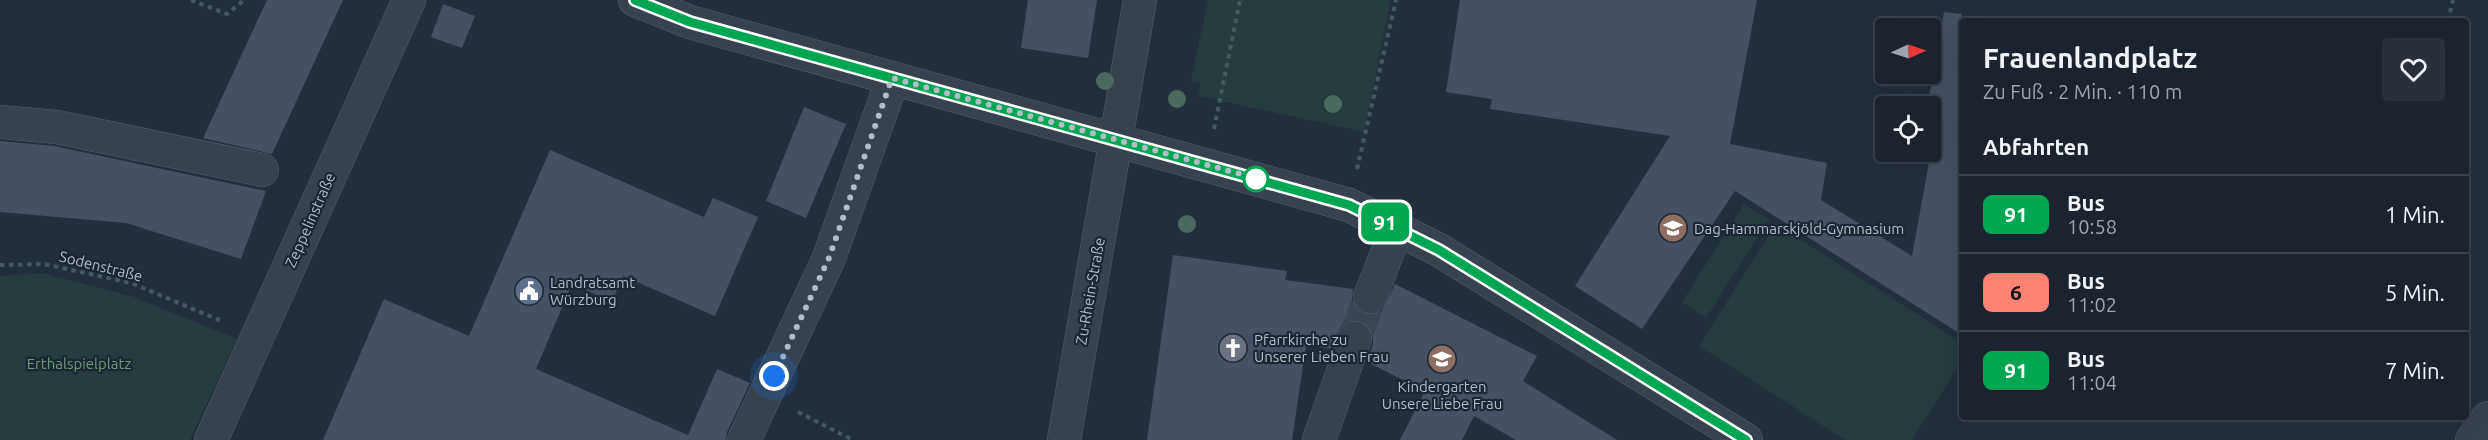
<!DOCTYPE html>
<html lang="de">
<meta charset="utf-8">
<style>
:root{--surface:#1b232e;--page:#282f3a;--text:#f1f3f6;--muted:#a0a4aa;--line:#39404a}
body{margin:0;font-family:Ubuntu,sans-serif;background:var(--page);color:var(--text);height:100vh;display:flex;flex-direction:column;font-size:22px;white-space:nowrap}
*{box-sizing:border-box;margin:0}
p{font-size:20px;color:var(--muted)}
.icon{flex:none;width:33px;height:33px;fill:none;stroke:currentColor;stroke-width:2;stroke-linecap:round;stroke-linejoin:round}
.map{position:relative;flex:1;overflow:hidden}
.panel{position:absolute;left:1959px;top:18px;width:510px;height:402px;display:flex;flex-direction:column;background:var(--surface);border-radius:6px;box-shadow:0 6px 24px #0002,0 0 0 2px var(--line)}
.panel>*{flex:none}
.badge{padding:0 12px;border-radius:9px;font-size:21px;line-height:39px}
.needle{width:39px;rotate:87deg}
.buttons{position:absolute;left:1875px;top:18px;display:grid;gap:12px}
.buttons a{display:grid;place-items:center;width:66px;height:66px;border-radius:6px;background:var(--surface);box-shadow:0 6px 24px #0002,0 0 0 2px var(--line);font-size:30px}
.you{position:absolute;width:30px;height:30px;margin:-15px;border:4px solid #fff;border-radius:50%;background:#1a73e8;box-shadow:0 0 0 9px #1a73e833}
.map>.badge{position:absolute;translate:-50% -50%;box-shadow:0 0 0 3px #fff}
h2{padding:0 24px;font-size:22px;line-height:54px}
.round{display:grid;place-items:center;flex:none;width:63px;height:63px;border-radius:6px;background:var(--page)}
.headline{display:flex;align-items:center;justify-content:space-between;height:102px;padding:0 24px}
h1{font-size:28px;font-weight:600;line-height:45px}
ul{padding:0;list-style:none}
li{display:flex;align-items:center;gap:18px;height:78px;padding:0 24px;border-top:2px solid var(--line)}
li div{flex:1}
li b{display:block;font-size:22px}
li em{font-style:normal}
li .badge{min-width:66px;font-weight:700;text-align:center}
.map>svg:first-child{display:block}
</style>
<div class="map">
<svg width="2488" height="440" viewBox="0 0 2488 440">
<rect width="100%" height="100%" fill="#242f3e"/>
<path fill="#263c3f" d="M 1208,0 L 1391,0 L 1364,132 L 1198,96 L 1201,83 L 1191,81 Z
M 1744,204 L 1769,219 L 1706,318 L 1682,302 Z
M 1776,224 L 1962,343 L 1962,361 L 1912,440 L 1845,440 L 1699,346 Z
M 43,273 L 134,297 L 237,339 L 190,440 L 0,440 L 0,276 Z"/>
<path fill="#455162" d="M 267,0 L 343,0 L 272,154 L 203,138 Z
M 1028,0 L 1097,0 L 1088,58 L 1021,48 Z
M 1460,0 L 1757,0 L 1730,144 L 1827,163 L 1821,200 L 1912,256 L 1930,157 L 1930,93 L 1944,12 L 1962,14 L 1962,335 L 1735,191 L 1642,329 L 1575,286 L 1670,136 L 1490,109 L 1492,99 L 1446,92 Z
M 443,4 L 475,16 L 462,48 L 431,37 Z
M 804,107 L 846,124 L 806,218 L 766,201 Z
M 0,141 L 54,146 L 266,191 L 241,259 L 126,223 L 0,212 Z
M 550,150 L 704,217 L 713,198 L 758,217 L 715,316 L 623,276 L 612,302 L 572,284 L 536,369 L 688,435 L 717,369 L 750,383 L 727,432 L 726,440 L 323,440 L 384,299 L 469,336 Z
M 1173,255 L 1287,271 L 1285,280 L 1353,289 L 1352,300 L 1356,309 L 1364,315 L 1373,315 L 1382,311 L 1395,284 L 1537,356 L 1523,381 L 1617,440 L 1516,440 L 1474,416 L 1462,440 L 1400,440 L 1425,391 L 1367,362 L 1373,344 L 1373,334 L 1369,325 L 1361,320 L 1352,320 L 1342,324 L 1331,349 L 1306,345 L 1292,440 L 1147,440 Z"/>
<g fill="none" stroke-linecap="round" stroke-linejoin="round">
<path stroke="#3a4453" stroke-width="33" stroke-dasharray="33 16" stroke-linecap="butt" d="M 1355,338 L 1370,297"/>
<g stroke="#565f6c" stroke-width="34">
<path id="minor" d="M 635,0 L 690,22 L 1349,205 L 1439,250 L 1746,440
M 0,122 L 57,127 L 262,170
M 1370,297 L 1397,228
M 211,440 L 409,0
M 744,440 L 829,258 L 893,78
M 1064,440 L 1140,0
M 1319,440 L 1355,338
M 2472,440 L 2488,418"/>
</g>
<path stroke="#44595c" stroke-width="4" stroke-dasharray="4.5 4.5" stroke-linecap="butt" d="M 191,0 L 227,14 L 244,0
M 2448,21 L 2453,0
M 1214,129 L 1240,0
M 1357,169 L 1396,0
M 0,265 L 44,264 L 131,283 L 224,322
M 798,412 L 853,440"/>
<use href="#minor" stroke="#38414e" stroke-width="33"/>
</g>
<g fill="#4b6a5d">
<circle cx="1105" cy="81" r="9"/>
<circle cx="1177" cy="99" r="9"/>
<circle cx="1333" cy="104" r="9"/>
<circle cx="1187" cy="224" r="9"/>
</g>
<g fill="none" stroke-linecap="round" stroke-linejoin="round">
<g stroke="#fff" stroke-width="14">
<path id="line" d="M 635,0 L 690,22 L 1349,205 L 1439,250 L 1746,440"/>
</g>
<use href="#line" stroke="#00a651" stroke-width="9"/>
<path stroke="#b4bcc9" stroke-width="6" stroke-dasharray="0 10.8" d="M 774,376 L 829,258 L 892,78 L 1262,180 L 1256,179"/>
</g>
<defs>
<g id="school-disc" transform="scale(1.5)"><circle r="9.5" fill="#8d6e63" stroke="#1d2633"/><path d="M0-5L7-2L0 1L-7-2ZM-4 1L0 2.5L4 1V4Q0 6-4 4Z" fill="#fff"/></g>
<g id="civic-disc" transform="scale(1.5)"><circle r="9.5" fill="#5c6f8a" stroke="#1d2633"/><path d="M-.6-6.5H3V-4.5H.6V-3L4-1V1h2V6H-6V1h2V-1L-.6-3ZM-1.2 2.5V6h2.4V2.5Z" fill="#fff"/></g>
<g id="church-disc" transform="scale(1.5)"><circle r="9.5" fill="#6b7280" stroke="#1d2633"/><path d="M-1.2-6h2.4v3.5h3.3v2.4h-3.3V6h-2.4V-.1h-3.3v-2.4h3.3Z" fill="#fff"/></g>
</defs>
<g fill-rule="evenodd">
<use href="#school-disc" x="1673" y="228"/>
<use href="#civic-disc" x="529" y="291"/>
<use href="#church-disc" x="1233" y="348"/>
<use href="#school-disc" x="1442" y="359"/>
</g>
<circle fill="#fff" stroke="#00a651" stroke-width="3" cx="1256" cy="179" r="12"/>
<g text-anchor="middle" dominant-baseline="central" stroke-width="4.5" stroke-linejoin="round" paint-order="stroke">
<g font-size="15" fill="#b4bcc9" stroke="#1d2633">
<text transform="translate(310 220) rotate(-66)">Zeppelinstraße</text>
<text transform="translate(101 266) rotate(14)">Sodenstraße</text>
<text transform="translate(1090 291) rotate(-80)">Zu-Rhein-Straße</text>
</g>
<g font-size="15" fill="#b4bcc9" stroke="#1d2633" text-anchor="start">
<text x="1694" y="228">Dag-Hammarskjöld-Gymnasium</text>
<text x="550" y="282">Landratsamt<tspan x="550" dy="17">Würzburg</tspan></text>
<text x="1254" y="339">Pfarrkirche zu<tspan x="1254" dy="17">Unserer Lieben Frau</tspan></text>
<text x="1442" y="386" text-anchor="middle">Kindergarten<tspan x="1442" dy="17">Unsere Liebe Frau</tspan></text>
</g>
<g font-size="15" fill="#6b9a76" stroke="#1d2633">
<text x="79" y="363">Erthalspielplatz</text>
</g>
</g>
</svg>
<div class="buttons">
<a><svg class="needle" viewBox="-14 -14 28 28"><path d="M0-13l5 13h-10z" fill="#e53935"/><path d="M0 13l5-13h-10z" fill="#a0a4aa"/></svg></a>
<a><svg class="icon" aria-label="locate" viewBox="0 0 24 24"><circle cx="12" cy="12" r="6"/><path d="M12 2v4M12 18v4M2 12h4M18 12h4"/></svg></a>
</div>
<div class="you" style="left:774px;top:376px"></div>
<b class="badge" style="left:1385px;top:222px;background:#00a651;color:#fff">91</b>
<section class="panel">
<div class="headline"><div><h1>Frauenlandplatz</h1><p>Zu Fuß · 2 Min. · 110 m</p></div><a class="round"><svg class="icon" aria-label="heart" viewBox="0 0 24 24"><path d="M12 20l-8-8c-3-5 5-10 8-4 3-6 11-1 8 4z"/></svg></a></div>
<h2>Abfahrten</h2>
<ul>
<li><span class="badge" style="background:#00a651;color:#fff">91</span><div><b>Bus</b><p>10:58</p></div><em>1 Min.</em></li>
<li><span class="badge" style="background:#ff8272;color:#111">6</span><div><b>Bus</b><p>11:02</p></div><em>5 Min.</em></li>
<li><span class="badge" style="background:#00a651;color:#fff">91</span><div><b>Bus</b><p>11:04</p></div><em>7 Min.</em></li>
</ul>
</section>
</div>
